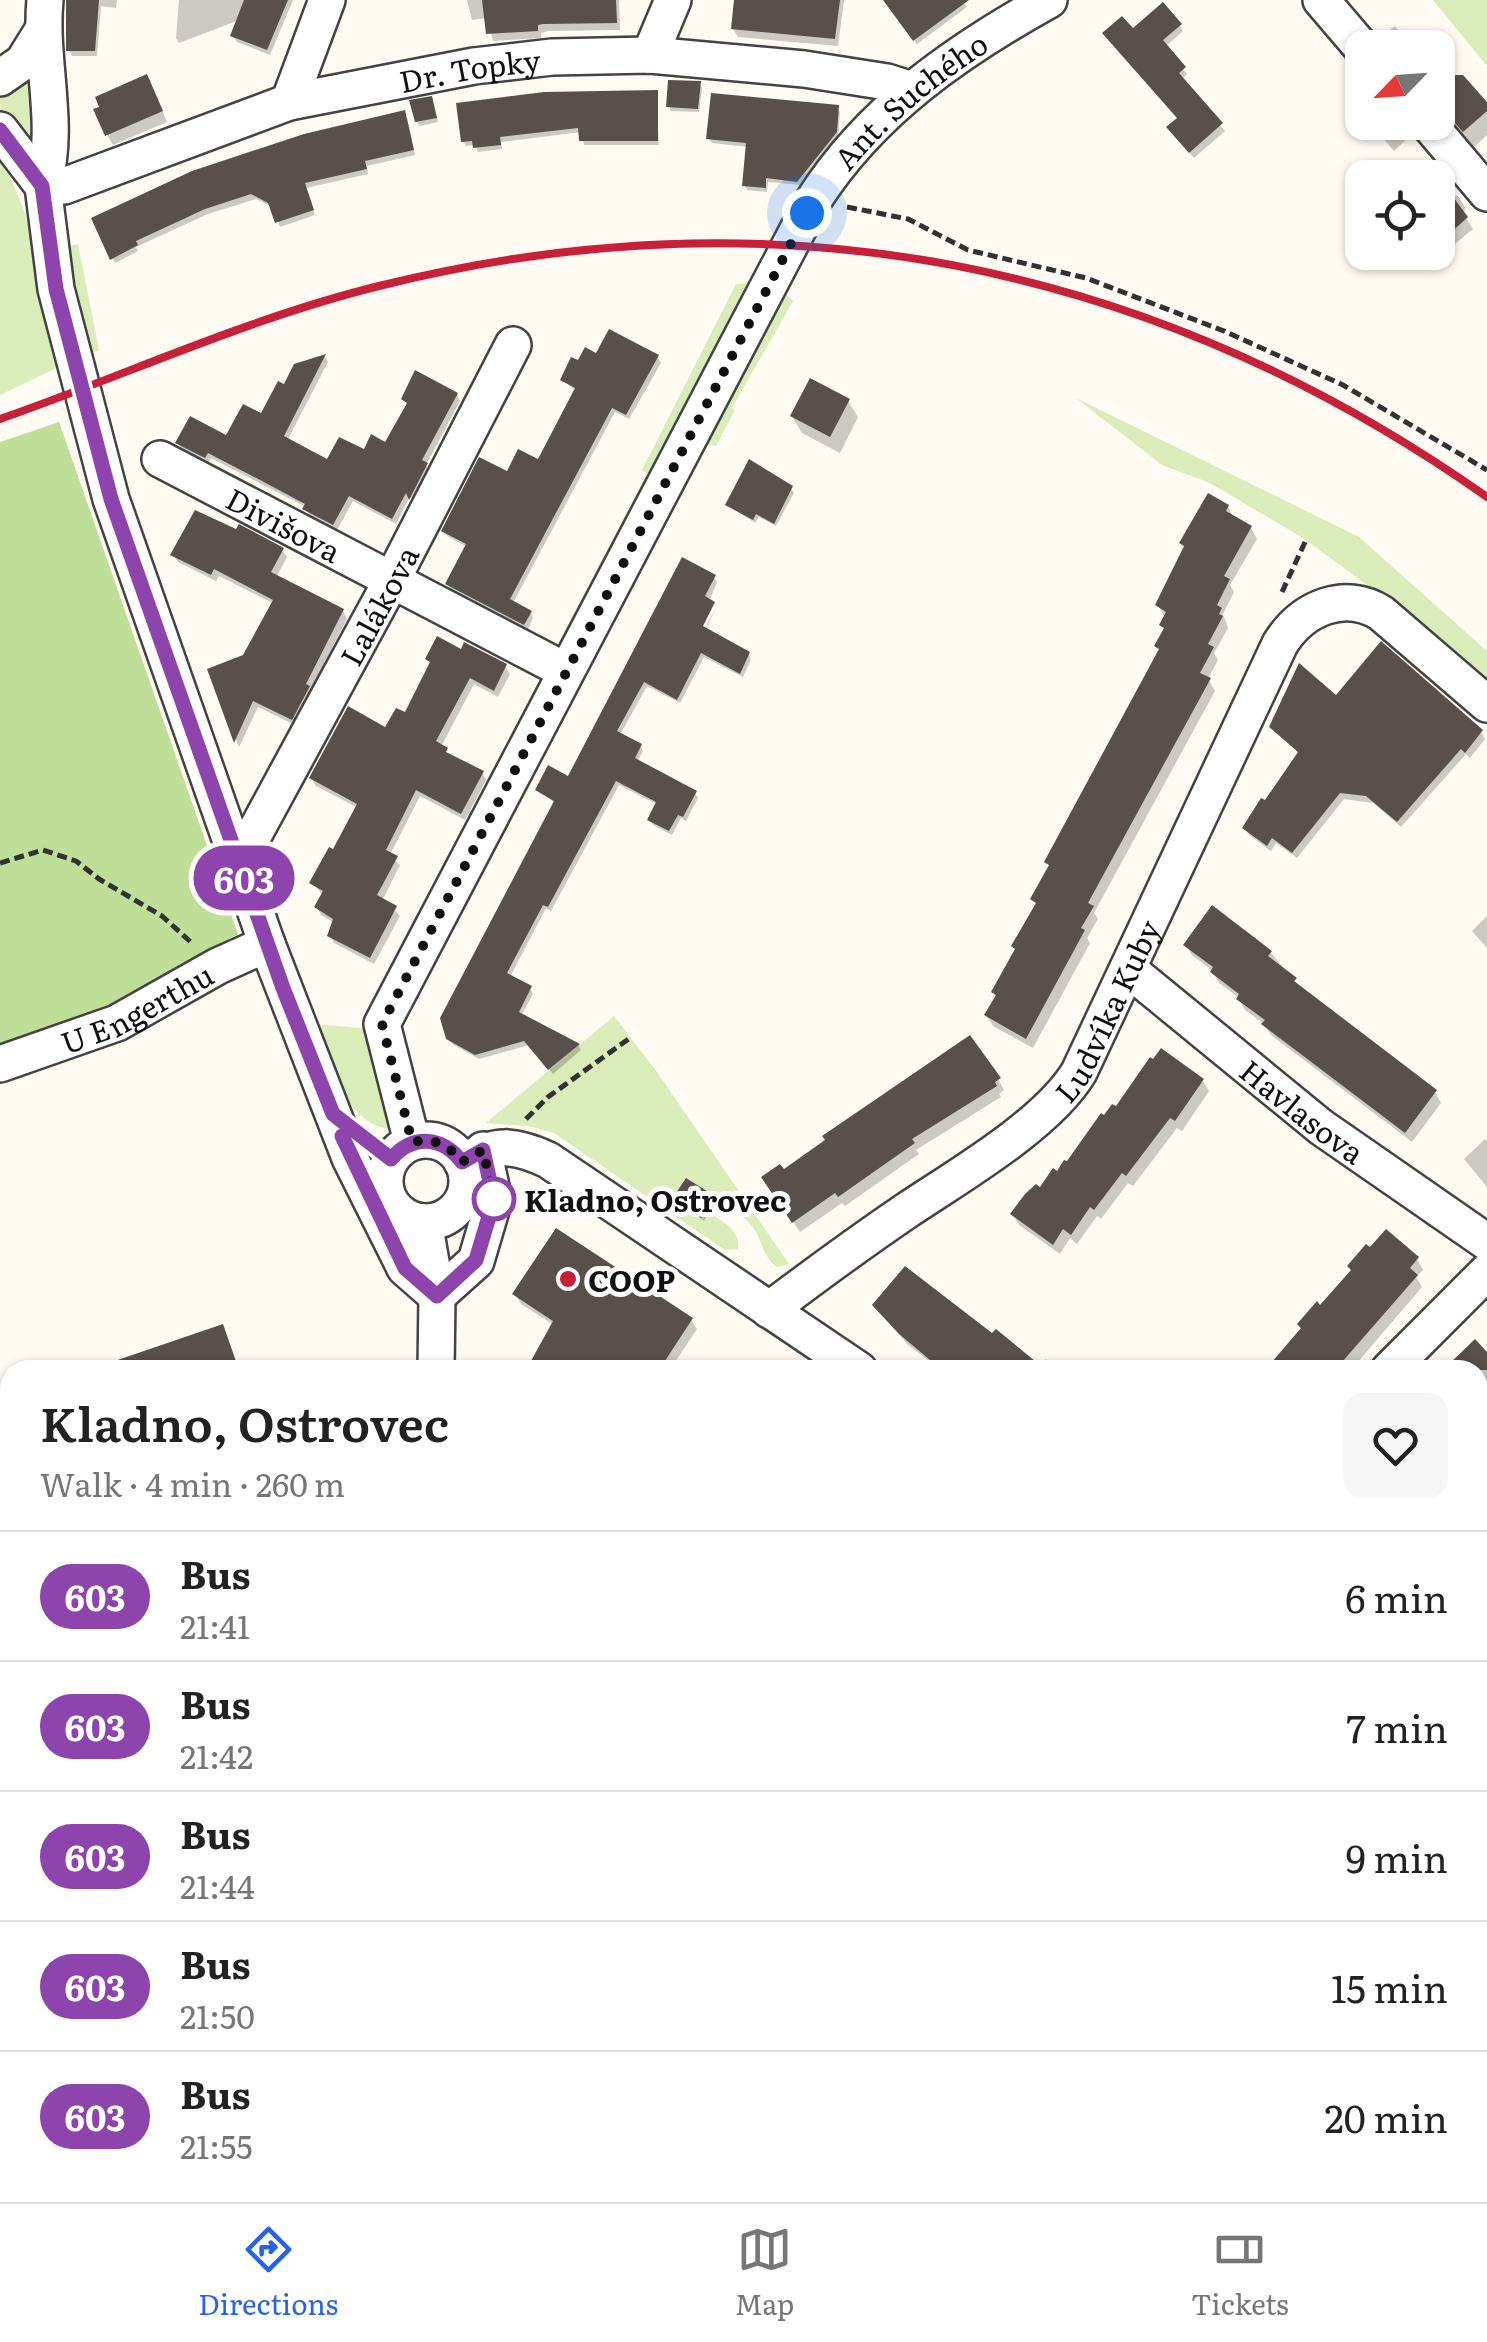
<!DOCTYPE html>
<meta charset="utf-8">
<style>
:root{--surface:#fff;--page:#f6f6f6;--text:#222;--muted:#767676;--line:#e0e0e0;--accent:#2563eb}
body{margin:0;font-family:Literata,serif;background:var(--page);color:var(--text);height:100vh;display:flex;flex-direction:column;font-size:38px;white-space:nowrap}
*{box-sizing:border-box;margin:0}
p{font-size:32px;color:var(--muted)}
.icon{flex:none;width:55px;height:55px;fill:none;stroke:currentColor;stroke-width:2;stroke-linecap:round;stroke-linejoin:round}
.map{position:relative;flex:1;overflow:hidden}
.side{position:absolute;left:0px;top:1360px;width:1488px;height:842px;display:flex;flex-direction:column;background:var(--surface);border-radius:30px 30px 0 0;box-shadow:0 2px 8px #0004}
.side>*{flex:none}
.badge{padding:0 20px;border-radius:32px;font-size:35px;line-height:65px}
.needle{width:65px;rotate:245deg}
.controls{position:absolute;left:1345px;top:30px;display:grid;gap:20px}
.controls a{display:grid;place-items:center;width:110px;height:110px;border-radius:20px;background:var(--surface);box-shadow:0 2px 8px #0004;font-size:50px}
.you{position:absolute;width:50px;height:50px;margin:-25px;border:8px solid #fff;border-radius:50%;background:#1a73e8;box-shadow:0 0 0 15px #1a73e833}
.map>.badge{position:absolute;translate:-50% -50%;box-shadow:0 0 0 5px #fff}
.round{display:grid;place-items:center;flex:none;width:105px;height:105px;border-radius:20px;background:var(--page)}
.headline{display:flex;align-items:center;justify-content:space-between;height:170px;padding:0 40px}
h1{font-size:48px;font-weight:600;line-height:75px}
ul{padding:0;list-style:none}
li{display:flex;align-items:center;gap:30px;height:130px;padding:0 40px;border-top:2px solid var(--line)}
li div{flex:1}
li b{display:block;font-size:38px}
li em{font-style:normal}
li .badge{min-width:110px;font-weight:700;text-align:center}
.tabs{display:flex;justify-content:space-around;align-items:center;height:140px;border-top:2px solid var(--line);background:var(--surface);font-size:28px;color:var(--muted)}
.tabs a{display:grid;justify-items:center;gap:5px}
.tabs .current{color:var(--accent)}
.map>svg:first-child{display:block}
</style>
<div class="map">
<svg width="1487" height="2202" viewBox="0 0 1487 2202">
<rect width="100%" height="100%" fill="#fffbf3"/>
<path fill="#d9ecb9" d="M 1433,0 L 1487,0 L 1487,66 Z
M 32,75 L 36,151 L 0,107 L 0,94 L 13,89 Z
M 0,153 L 25,213 L 63,365 L 0,395 Z
M 78,244 L 99,350 L 91,353 L 67,247 Z
M 760,283 L 568,646 L 554,651 L 647,474 L 642,470 L 736,284 Z
M 780,289 L 793,301 L 732,408 L 735,410 L 716,446 L 708,445 L 407,1018 L 400,1014 Z
M 1076,398 L 1359,537 L 1487,651 L 1487,680 L 1426,628 L 1303,538 L 1210,483 L 1162,465 Z
M 544,674 L 545,686 L 377,1008 L 370,1005 Z
M 614,1016 L 657,1072 L 789,1264 L 777,1267 C 762,1256 763,1240 752,1226 C 734,1206 708,1192 686,1178 L 672,1200 L 701,1217 L 706,1211 C 720,1220 741,1229 738,1249 L 725,1250 L 554,1133 L 529,1126 L 486,1123 Z
M 314,1024 L 371,1029 L 392,1129 C 345,1126 328,1059 314,1024 Z
M 476,2193 L 631,2193 L 633,2202 L 478,2202 Z"/>
<path fill="#bfde98" d="M 59,422 L 238,934 L 110,1005 L 0,1047 L 0,442 Z
M 1478,2043 L 1487,2046 L 1487,2202 L 633,2202 L 631,2193 L 1478,2192 Z
M 10,2062 L 10,2192 L 476,2192 L 478,2202 L 0,2202 L 0,2073 Z"/>
<path fill="#0003" d="M 75,0 L 117,0 L 116,8 L 101,6 L 97,56 L 72,56 L 69,50 Z
M 179,0 L 293,0 L 270,55 L 237,42 L 233,36 L 239,20 L 179,43 L 176,38 Z
M 467,0 L 619,0 L 620,30 L 548,31 L 541,33 L 541,38 L 493,41 L 487,18 L 472,20 Z
M 737,0 L 844,0 L 838,46 L 738,37 L 733,29 Z
M 905,0 L 965,4 L 967,7 L 917,44 L 895,14 Z
M 1180,25 L 1183,31 L 1165,47 L 1187,74 L 1181,80 L 1225,131 L 1194,158 L 1173,134 L 1179,119 L 1133,32 Z
M 1395,26 L 1412,48 L 1384,48 L 1382,36 Z
M 1454,78 L 1487,106 L 1487,135 L 1474,147 L 1456,125 L 1445,119 L 1438,105 L 1438,92 Z
M 700,84 L 702,88 L 699,112 L 671,111 L 669,106 Z
M 152,88 L 167,122 L 113,145 L 107,135 Z
M 656,92 L 659,145 L 584,145 L 581,132 L 501,142 L 502,149 L 478,152 L 475,145 L 466,146 L 463,141 Z
M 1362,98 L 1362,115 L 1355,104 Z
M 433,103 L 438,122 L 420,126 L 417,122 Z
M 837,107 L 840,112 L 838,137 L 800,185 L 768,182 L 767,192 L 747,190 L 745,185 L 749,147 L 712,143 L 709,139 Z
M 407,118 L 415,155 L 367,166 L 368,174 L 306,188 L 315,215 L 280,227 L 272,207 L 256,199 L 208,214 L 136,247 L 138,251 L 115,263 L 94,219 Z
M 1369,122 L 1402,122 L 1409,137 L 1394,151 Z
M 1424,169 L 1432,178 L 1415,178 Z
M 1438,184 L 1446,194 L 1458,196 L 1465,207 L 1464,215 L 1473,229 L 1437,259 L 1431,252 L 1438,252 Z
M 597,356 L 657,357 L 661,363 L 629,419 L 615,412 L 513,603 L 530,612 L 533,618 L 528,629 L 451,590 L 448,584 L 467,547 L 447,536 L 444,531 L 508,475 L 539,463 L 576,391 L 563,380 L 579,364 Z
M 325,357 L 328,362 L 287,441 L 328,462 L 386,445 L 408,406 L 404,399 L 457,395 L 460,401 L 426,465 L 430,472 L 414,503 L 410,496 L 396,524 L 353,501 L 337,530 L 309,516 L 306,507 L 211,458 L 208,463 L 182,449 L 178,443 L 227,438 L 262,417 L 285,387 L 296,366 Z
M 848,401 L 858,417 L 840,453 L 802,433 L 792,416 Z
M 791,488 L 794,493 L 776,526 L 759,517 L 755,523 L 728,505 Z
M 1228,507 L 1234,519 L 1251,528 L 1257,539 L 1230,585 L 1234,592 L 1223,614 L 1228,628 L 1214,653 L 1218,660 L 1208,679 L 1215,691 L 1094,913 L 1098,919 L 1087,938 L 1090,943 L 1033,1048 L 993,1026 L 986,1015 L 997,998 L 993,992 L 1037,906 L 1033,899 L 1050,868 L 1047,862 L 1160,652 L 1156,646 L 1165,631 L 1162,625 L 1164,616 L 1158,605 L 1186,549 L 1182,543 Z
M 282,550 L 287,557 L 276,578 L 343,611 L 347,619 L 310,691 L 313,695 L 297,726 L 258,707 L 239,747 L 210,671 L 245,657 L 274,604 L 219,576 L 216,581 L 178,562 L 173,555 Z
M 714,577 L 717,582 L 695,636 L 700,638 L 716,607 L 706,630 L 748,654 L 751,659 L 743,677 L 704,657 L 680,703 L 647,686 L 620,735 L 640,746 L 643,751 L 637,762 L 695,793 L 698,798 L 686,821 L 681,818 L 672,835 L 653,825 L 650,819 L 658,805 L 619,785 L 551,911 L 546,908 L 510,977 L 530,988 L 533,994 L 521,1016 L 578,1045 L 581,1050 L 553,1074 L 529,1045 L 479,1059 L 452,1044 L 449,1038 L 555,803 L 538,790 L 569,779 Z
M 462,652 L 505,666 L 510,674 L 498,697 L 474,684 L 441,747 L 451,757 L 482,773 L 486,780 L 465,820 L 420,796 L 390,855 L 400,865 L 383,899 L 400,916 L 374,964 L 334,943 L 330,935 L 334,923 L 321,915 L 317,907 L 323,895 L 312,883 L 334,852 L 358,808 L 316,786 L 311,778 L 406,715 L 431,665 L 428,659 Z
M 1336,699 L 1481,732 L 1485,739 L 1470,758 L 1466,754 L 1401,827 L 1373,803 L 1344,799 L 1297,858 L 1276,843 L 1271,851 L 1249,835 L 1245,828 L 1300,754 L 1272,727 Z
M 1487,916 L 1487,948 L 1472,931 Z
M 1186,945 L 1271,953 L 1301,989 L 1435,1092 L 1441,1103 L 1412,1142 L 1271,1035 L 1264,1024 L 1245,1010 L 1238,997 L 1219,983 L 1213,971 L 1192,955 Z
M 998,1079 L 1004,1090 L 999,1094 L 1001,1097 L 916,1150 L 919,1154 L 845,1206 L 842,1203 L 800,1232 L 770,1188 L 784,1173 Z
M 1203,1081 L 1209,1091 L 1182,1131 L 1177,1128 L 1133,1186 L 1128,1183 L 1101,1219 L 1097,1216 L 1077,1244 L 1070,1238 L 1060,1254 L 1019,1225 L 1013,1214 L 1057,1174 Z
M 1485,1139 L 1487,1141 L 1487,1187 L 1464,1159 Z
M 713,1198 L 716,1202 L 704,1221 L 675,1199 Z
M 1417,1259 L 1423,1270 L 1416,1277 L 1422,1287 L 1351,1370 L 1261,1370 L 1267,1363 L 1271,1367 L 1353,1271 Z
M 515,1294 L 691,1320 L 697,1329 L 672,1367 L 676,1370 L 529,1370 L 554,1325 L 521,1304 Z
M 875,1306 L 961,1314 L 1039,1367 L 1046,1359 L 1059,1370 L 941,1370 L 908,1345 Z
M 1487,1356 L 1487,1402 L 1478,1411 L 1478,1370 L 1440,1370 L 1449,1362 L 1452,1365 Z
M 1478,1741 L 1487,1743 L 1487,1814 L 1478,1854 Z
M 6,1758 L 10,1762 L 10,1812 L 0,1820 L 0,1763 Z
M 10,1871 L 10,1942 L 0,1955 L 0,1880 L 2,1882 Z
M 1478,1919 L 1487,1922 L 1487,1978 L 1478,1975 Z"/>
<path fill="#594f4b" d="M 66,0 L 99,0 L 95,51 L 66,51 Z
M 244,0 L 288,0 L 267,50 L 230,36 Z
M 482,0 L 616,0 L 617,23 L 543,24 L 538,25 L 538,31 L 486,34 Z
M 734,0 L 840,0 L 835,39 L 731,29 Z
M 883,0 L 969,0 L 913,41 Z
M 1163,2 L 1182,24 L 1163,40 L 1186,67 L 1179,73 L 1223,123 L 1189,153 L 1166,127 L 1177,118 L 1102,33 L 1122,16 L 1133,28 Z
M 147,74 L 163,111 L 105,136 L 93,109 L 99,107 L 95,97 Z
M 1453,75 L 1463,75 L 1487,102 L 1487,111 L 1463,132 L 1438,104 L 1438,89 Z
M 668,80 L 701,81 L 698,109 L 666,107 Z
M 658,90 L 658,141 L 579,141 L 578,128 L 500,137 L 501,145 L 473,148 L 472,141 L 461,142 L 456,103 L 544,92 Z
M 711,93 L 839,105 L 837,132 L 797,182 L 766,178 L 766,188 L 742,186 L 746,143 L 706,139 Z
M 432,96 L 437,118 L 415,122 L 409,100 Z
M 405,110 L 414,150 L 365,161 L 367,169 L 305,183 L 314,210 L 275,223 L 268,203 L 251,194 L 205,209 L 136,241 L 138,245 L 110,260 L 91,218 L 192,171 L 304,134 Z
M 1438,177 L 1468,217 L 1438,244 Z
M 609,329 L 659,355 L 626,415 L 612,408 L 510,599 L 532,611 L 524,625 L 445,584 L 466,544 L 441,531 L 479,457 L 507,471 L 518,449 L 538,459 L 575,388 L 560,380 L 571,357 L 578,360 L 585,347 L 596,353 Z
M 326,354 L 284,436 L 327,459 L 339,437 L 364,449 L 371,434 L 385,442 L 407,403 L 401,399 L 415,370 L 458,393 L 422,460 L 428,463 L 409,500 L 406,493 L 392,519 L 349,496 L 333,525 L 302,509 L 305,504 L 262,481 L 208,453 L 205,458 L 175,443 L 190,416 L 226,435 L 243,404 L 261,413 L 278,381 L 284,384 L 294,364 Z
M 810,378 L 850,399 L 830,437 L 790,416 Z
M 749,459 L 793,486 L 774,524 L 756,514 L 753,520 L 725,505 Z
M 1208,493 L 1229,505 L 1226,511 L 1252,526 L 1224,576 L 1230,579 L 1217,605 L 1222,608 L 1219,614 L 1223,616 L 1208,644 L 1214,647 L 1200,673 L 1211,678 L 1088,903 L 1094,906 L 1081,928 L 1085,930 L 1026,1039 L 984,1015 L 996,995 L 991,992 L 1015,949 L 1011,946 L 1036,903 L 1030,899 L 1049,865 L 1044,862 L 1159,649 L 1154,646 L 1164,628 L 1159,625 L 1166,612 L 1155,605 L 1184,546 L 1179,543 Z
M 195,510 L 236,529 L 239,524 L 284,548 L 271,572 L 344,609 L 306,684 L 310,686 L 292,720 L 253,701 L 234,743 L 207,669 L 243,655 L 273,600 L 214,569 L 211,575 L 170,555 Z
M 682,557 L 716,575 L 705,596 L 715,602 L 703,626 L 750,652 L 740,674 L 701,653 L 677,700 L 644,682 L 617,731 L 642,744 L 635,758 L 697,791 L 683,817 L 678,815 L 669,831 L 647,820 L 656,802 L 616,781 L 548,907 L 543,905 L 507,973 L 532,986 L 519,1012 L 580,1044 L 548,1070 L 524,1041 L 475,1055 L 446,1039 L 440,1018 L 554,801 L 535,790 L 548,765 L 568,776 Z
M 437,636 L 461,649 L 464,642 L 507,664 L 494,691 L 470,678 L 436,741 L 448,748 L 446,752 L 484,771 L 461,814 L 416,790 L 386,850 L 398,856 L 377,895 L 397,906 L 370,958 L 327,936 L 333,919 L 314,907 L 323,891 L 309,883 L 329,847 L 333,849 L 357,804 L 309,778 L 348,706 L 385,727 L 396,708 L 405,712 L 430,662 L 425,659 Z
M 1381,641 L 1483,730 L 1465,753 L 1461,749 L 1397,822 L 1366,796 L 1340,793 L 1292,853 L 1272,838 L 1267,846 L 1242,828 L 1261,798 L 1265,800 L 1298,752 L 1269,727 L 1299,663 L 1336,695 Z
M 1212,905 L 1272,951 L 1268,956 L 1297,978 L 1294,981 L 1437,1090 L 1405,1133 L 1261,1024 L 1265,1020 L 1236,999 L 1239,994 L 1210,972 L 1213,967 L 1183,945 Z
M 970,1035 L 1001,1078 L 995,1082 L 997,1086 L 912,1139 L 915,1143 L 838,1197 L 835,1193 L 792,1223 L 761,1177 L 780,1164 L 784,1169 L 825,1140 L 822,1136 Z
M 1161,1048 L 1204,1079 L 1175,1121 L 1170,1118 L 1126,1176 L 1122,1173 L 1094,1210 L 1090,1207 L 1071,1235 L 1063,1229 L 1053,1245 L 1010,1214 L 1025,1194 L 1036,1184 L 1040,1187 L 1053,1168 L 1057,1171 L 1064,1160 L 1067,1161 L 1101,1113 L 1104,1115 L 1112,1104 L 1116,1106 L 1150,1057 L 1153,1059 Z
M 686,1178 L 715,1196 L 701,1218 L 672,1199 Z
M 556,1228 L 693,1318 L 659,1370 L 526,1370 L 553,1321 L 512,1294 Z
M 1386,1229 L 1419,1257 L 1410,1268 L 1418,1275 L 1335,1370 L 1265,1370 L 1301,1328 L 1297,1324 L 1317,1301 L 1320,1305 L 1336,1287 L 1351,1270 L 1347,1266 L 1366,1244 L 1370,1247 Z
M 905,1266 L 992,1333 L 996,1329 L 1046,1370 L 942,1370 L 899,1334 L 872,1305 Z
M 223,1324 L 239,1370 L 101,1370 L 100,1366 Z
M 1475,1339 L 1487,1352 L 1487,1370 L 1443,1370 Z"/>
<g fill="none" stroke-linecap="round" stroke-linejoin="round">
<g stroke="#434343" stroke-width="40">
<g id="minor">
<path id="s1" d="M 45,0 C 39,61 61,126 43,186 L 64,186 L 289,102 L 474,66 L 552,57 L 650,55 L 804,69 L 887,82 L 912,90"/>
<path d="M 1321,0 L 1362,48"/>
<path d="M 650,55 L 673,0"/>
<path d="M 0,78 L 23,62 L 41,33"/>
<path d="M 289,102 L 327,0"/>
<path d="M 1427,122 L 1487,193"/>
<path d="M 0,130 L 43,186 L 56,289 L 111,499 L 267,944 L 350,1158 L 405,1268 L 437,1296"/>
<path id="s2" d="M 160,459 L 566,671"/>
<path id="s3" d="M 239,862 L 393,578 L 513,345"/>
<path id="s4" d="M 1128,969 L 1321,1127 L 1487,1242"/>
<path id="s5" d="M 0,1064 L 117,1023 L 218,966 L 267,944"/>
<circle cx="426" cy="1181" r="41"/>
<path id="s6" d="M 412,1142 L 382,1024 L 813,201 C 870,111 957,51 1049,0"/>
<path d="M 462,1162 C 495,1143 514,1144 548,1160 L 859,1370"/>
<path d="M 424,1222 L 437,1296 L 436,1370"/>
<path d="M 437,1296 L 476,1261 L 494,1200 L 483,1150"/>
<path id="s7" d="M 769,1310 C 814,1276 859,1243 906,1211 C 958,1176 1047,1125 1079,1072 L 1280,644 C 1302,608 1345,590 1381,613 L 1487,704"/>
<path d="M 1389,1370 L 1487,1272"/>
<path d="M 0,1572 L 10,1584"/>
<path d="M 1478,1701 L 1487,1703"/>
<path d="M 1478,2001 L 1487,2003"/>
<path d="M 0,2015 L 10,2020"/>
</g>
</g>
<path stroke="#323232" stroke-width="5" stroke-dasharray="10 5" stroke-linecap="butt" d="M 847,207 L 908,219 L 968,250 L 1086,278 L 1224,331 L 1343,385 L 1487,470
M 1282,592 L 1306,540
M 0,863 L 43,850 L 76,861 L 99,879 L 162,916 L 193,944
M 526,1119 L 548,1097 L 630,1038
M 1478,2178 L 1487,2179
M 433,2192 L 436,2202
M 682,2192 L 687,2202
M 797,2192 L 810,2202
M 366,2202 L 380,2192"/>
<use href="#minor" stroke="#fff" stroke-width="35"/>
<path stroke="#c7203b" stroke-width="8" d="M 0,419 C 126,375 249,318 379,286 C 777,187 1152,261 1487,497"/>
</g>
<g fill="none" stroke-linecap="round" stroke-linejoin="round">
<g stroke="#fff" stroke-width="22">
<path id="line" d="M 0,130 L 42,186 L 56,289 L 111,499 L 283,988 L 333,1114 L 391,1159 C 413,1134 442,1136 462,1162 L 483,1150 L 494,1200 L 476,1260 L 437,1296 L 405,1268 L 342,1136"/>
</g>
<use href="#line" stroke="#8e44ad" stroke-width="15"/>
<path stroke="#101010" stroke-width="10" stroke-dasharray="0 18" d="M 494,1199 L 483,1150 L 462,1162 C 448,1144 435,1138 412,1142 L 382,1024 L 807,213"/>
</g>
<circle fill="#fff" stroke="#8e44ad" stroke-width="5" cx="494" cy="1199" r="20"/>
<circle fill="#c7203b" stroke="#fff" stroke-width="4" cx="568" cy="1279" r="10"/>
<g text-anchor="middle" dominant-baseline="central" stroke-width="10" stroke-linejoin="round" paint-order="stroke">
<g font-size="30" fill="#101010" stroke="#fff">
<text stroke="none"><textPath href="#s1" startOffset="632">Dr. Topky</textPath></text>
<text stroke="none"><textPath href="#s6" startOffset="1192">Ant. Suchého</textPath></text>
<text stroke="none"><textPath href="#s2" startOffset="140">Divišova</textPath></text>
<text stroke="none"><textPath href="#s3" startOffset="292">Lalákova</textPath></text>
<text stroke="none"><textPath href="#s5" startOffset="148">U Engerthu</textPath></text>
<text stroke="none"><textPath href="#s7" startOffset="460">Ludvíka Kuby</textPath></text>
<text stroke="none"><textPath href="#s4" startOffset="225">Havlasova</textPath></text>
</g>
<g font-size="30" font-weight="bold" fill="#101010" stroke="#fff" text-anchor="start">
<text x="524" y="1199">Kladno, Ostrovec</text>
</g>
<g font-size="30" font-weight="bold" fill="#101010" stroke="#fff" text-anchor="start">
<text x="588" y="1279">COOP</text>
</g>
</g>
</svg>
<div class="controls">
<a><svg class="needle" viewBox="-14 -14 28 28"><path d="M0-13l5 13h-10z" fill="#e53935"/><path d="M0 13l5-13h-10z" fill="#767676"/></svg></a>
<a><svg class="icon" aria-label="locate" viewBox="0 0 24 24"><circle cx="12" cy="12" r="6"/><path d="M12 2v4M12 18v4M2 12h4M18 12h4"/></svg></a>
</div>
<div class="you" style="left:807px;top:213px"></div>
<b class="badge" style="left:244px;top:878px;background:#8e44ad;color:#fff">603</b>
<section class="side">
<div class="headline"><div><h1>Kladno, Ostrovec</h1><p>Walk · 4 min · 260 m</p></div><a class="round"><svg class="icon" aria-label="heart" viewBox="0 0 24 24"><path d="M12 20l-8-8c-3-5 5-10 8-4 3-6 11-1 8 4z"/></svg></a></div>
<ul>
<li><span class="badge" style="background:#8e44ad;color:#fff">603</span><div><b>Bus</b><p>21:41</p></div><em>6 min</em></li>
<li><span class="badge" style="background:#8e44ad;color:#fff">603</span><div><b>Bus</b><p>21:42</p></div><em>7 min</em></li>
<li><span class="badge" style="background:#8e44ad;color:#fff">603</span><div><b>Bus</b><p>21:44</p></div><em>9 min</em></li>
<li><span class="badge" style="background:#8e44ad;color:#fff">603</span><div><b>Bus</b><p>21:50</p></div><em>15 min</em></li>
<li><span class="badge" style="background:#8e44ad;color:#fff">603</span><div><b>Bus</b><p>21:55</p></div><em>20 min</em></li>
</ul>
</section>
</div>
<nav class="tabs">
<a class="current"><svg class="icon" aria-label="directions" viewBox="0 0 24 24"><path d="M12 3l9 9-9 9-9-9zM9 14v-3h6M13 9l2 2-2 2"/></svg>Directions</a>
<a><svg class="icon" aria-label="map" viewBox="0 0 24 24"><path d="M3 6l6-2 6 2 6-2v14l-6 2-6-2-6 2zM9 4v14M15 6v14"/></svg>Map</a>
<a><svg class="icon" aria-label="tickets" viewBox="0 0 24 24"><path d="M3 7h18v10H3zM15 7v10"/></svg>Tickets</a>
</nav>
